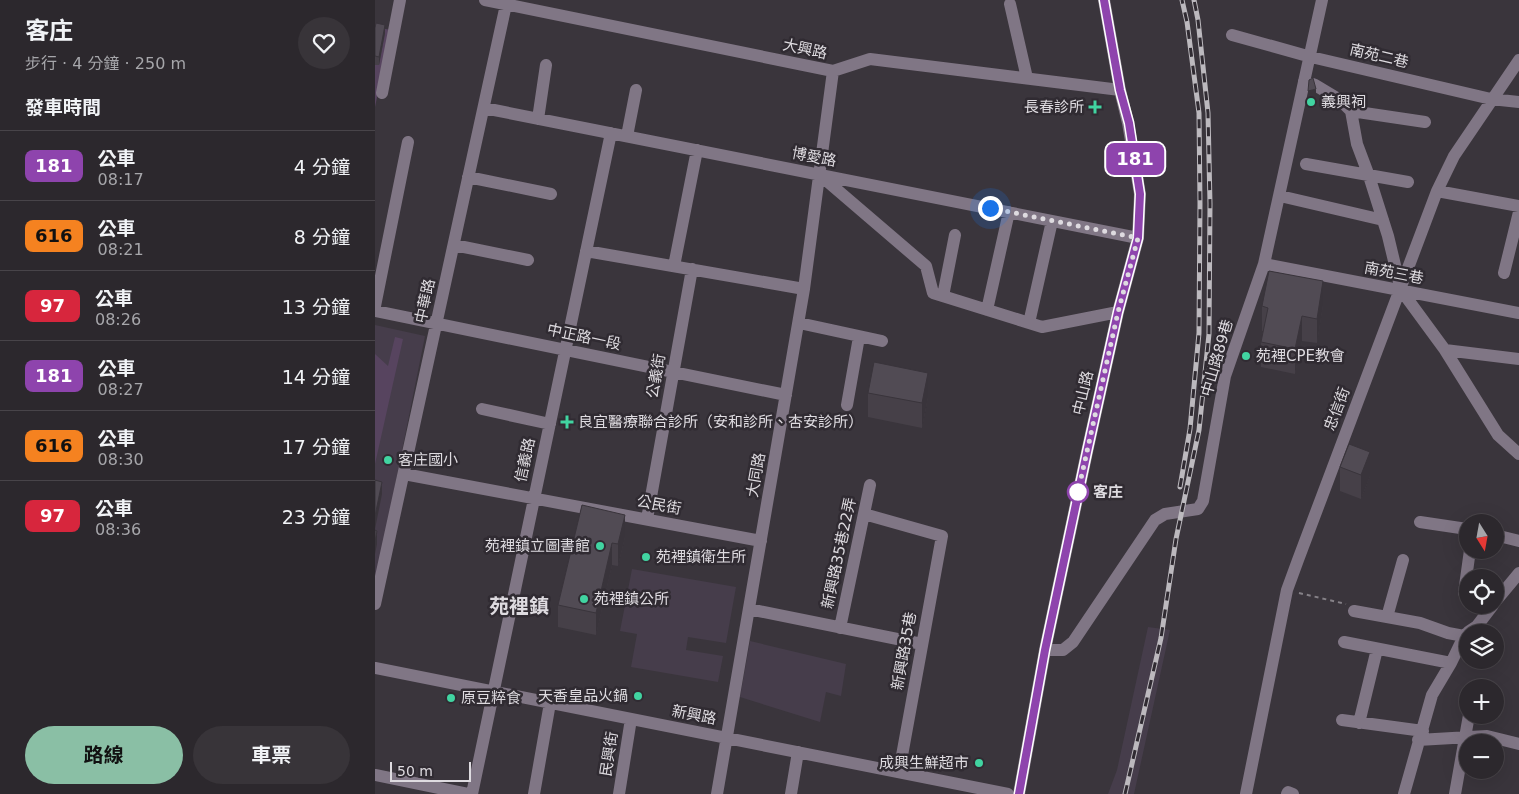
<!DOCTYPE html>
<html lang="zh-TW">
<meta charset="utf-8">
<style>
:root{--surface:#2c282d;--page:#383439;--text:#f1f3f6;--muted:#a6a6aa;--line:#484449;--accent:#8abfa5}
body{margin:0;font-family:"DejaVu Sans","Noto Sans TC",sans-serif;background:var(--page);color:var(--text);height:100vh;display:flex;flex-direction:column;font-size:19px;white-space:nowrap}
*{box-sizing:border-box;margin:0}
p{font-size:16px;color:var(--muted)}
.icon{flex:none;width:28px;height:28px;fill:none;stroke:currentColor;stroke-width:2;stroke-linecap:round;stroke-linejoin:round}
.map{position:relative;flex:1;overflow:hidden}
.drawer{display:flex;flex-direction:column;background:var(--surface);width:375px}
.drawer>*{flex:none}
.badge{padding:0 10px;border-radius:8px;font-size:18px;line-height:32px}
.needle{width:32px;rotate:169deg}
.tools{position:absolute;left:1084px;top:514px;display:grid;gap:10px}
.tools a{display:grid;place-items:center;width:45px;height:45px;border-radius:50%;background:var(--surface);box-shadow:0 5px 20px #0002,0 0 0 1px var(--line);font-size:25px}
.scale{position:absolute;left:15px;bottom:12px;width:81px;box-sizing:border-box;padding-left:5px;border:2px solid #dedbe0;border-top:0;font-size:14px;line-height:18px;white-space:nowrap;color:#dedbe0;-webkit-text-stroke:4px #302b32;paint-order:stroke}
.you{position:absolute;width:25px;height:25px;margin:-12px;border:4px solid #fff;border-radius:50%;background:#1a73e8;box-shadow:0 0 0 8px #1a73e833}
.map>.badge{position:absolute;translate:-50% -50%;box-shadow:0 0 0 2px #fff}
h2{padding:0 25px;font-size:19px;line-height:45px}
.round{display:grid;place-items:center;flex:none;width:52px;height:52px;border-radius:26px;background:var(--page)}
.overview{display:flex;align-items:center;justify-content:space-between;height:85px;padding:0 25px}
h1{font-size:24px;font-weight:700;line-height:38px}
.button{display:flex;gap:10px;margin-top:auto;padding:10px 25px}
.button a{flex:1;height:58px;border-radius:30px;background:var(--accent);color:#111;font-size:20px;font-weight:700;line-height:58px;text-align:center}
.button a+a{background:var(--page);color:var(--text)}
ul{padding:0;list-style:none}
li{display:flex;align-items:center;gap:15px;height:70px;padding:0 25px;border-top:1px solid var(--line)}
li div{flex:1}
li b{display:block;font-size:19px}
li em{font-style:normal}
li .badge{min-width:55px;font-weight:700;text-align:center}
main{display:flex;flex:1;min-height:0}
.map>svg:first-child{display:block}
</style>
<main>
<section class="drawer">
<div class="overview"><div><h1>客庄</h1><p>步行 · 4 分鐘 · 250 m</p></div><a class="round"><svg class="icon" aria-label="heart" viewBox="0 0 24 24"><path d="M12 20l-8-8c-3-5 5-10 8-4 3-6 11-1 8 4z"/></svg></a></div>
<h2>發車時間</h2>
<ul>
<li><span class="badge" style="background:#8e44ad;color:#fff">181</span><div><b>公車</b><p>08:17</p></div><em>4 分鐘</em></li>
<li><span class="badge" style="background:#f58220;color:#111">616</span><div><b>公車</b><p>08:21</p></div><em>8 分鐘</em></li>
<li><span class="badge" style="background:#d7263d;color:#fff">97</span><div><b>公車</b><p>08:26</p></div><em>13 分鐘</em></li>
<li><span class="badge" style="background:#8e44ad;color:#fff">181</span><div><b>公車</b><p>08:27</p></div><em>14 分鐘</em></li>
<li><span class="badge" style="background:#f58220;color:#111">616</span><div><b>公車</b><p>08:30</p></div><em>17 分鐘</em></li>
<li><span class="badge" style="background:#d7263d;color:#fff">97</span><div><b>公車</b><p>08:36</p></div><em>23 分鐘</em></li>
</ul>
<div class="button"><a>路線</a><a>車票</a></div>
</section>
<div class="map">
<svg width="1144" height="794" viewBox="0 0 1144 794">
<rect width="100%" height="100%" fill="#3a353c"/>
<path fill="#463d4b" d="M 0,325 L 50,336 L 0,585 Z
M 257,569 L 361,587 L 351,643 L 313,637 L 311,650 L 348,656 L 343,682 L 256,667 L 262,634 L 245,631 Z
M 773,627 L 795,630 L 759,794 L 733,794 L 742,770 Z
M 375,641 L 471,664 L 466,696 L 451,692 L 445,722 L 365,697 Z"/>
<path fill="#57445f" d="M 0,27 L 16,30 L 0,107 Z
M 20,337 L 28,339 L 0,464 L 0,354 L 13,366 Z"/>
<g fill="none" stroke-linecap="round" stroke-linejoin="round">
<path stroke="#858187" stroke-width="2" stroke-dasharray="4 4" stroke-linecap="butt" d="M 924,593 L 971,604"/>
<path stroke="#807685" stroke-width="12" d="M 110,0 L 458,71 L 495,59 L 745,90
M 635,4 L 652,78
M 857,35 L 936,57 L 1116,99 L 1144,102
M 929,81 L 940,85 L 965,100 L 976,111 L 982,144 L 994,176 L 1013,236 L 1026,290 L 1070,350 L 1123,435 L 1144,454
M 7,93 L 25,0
M 109,108 L 763,238
M 976,111 L 1050,122
M 163,119 L 171,65
M 252,136 L 261,90
M 931,164 L 1033,182
M 446,176 L 551,266 L 558,293 L 667,327 L 743,312
M 93,177 L 176,194
M 1062,191 L 1144,206
M 905,196 L 1008,220
M 79,245 L 153,260
M 211,251 L 429,289
M 889,264 L 1144,313
M 299,266 L 322,150
M 1129,273 L 1144,212
M 568,296 L 580,235
M 0,306 L 33,142
M 612,310 L 634,212
M 0,311 L 411,395
M 424,323 L 507,341
M 654,323 L 677,221
M 1070,350 L 1144,359
M 472,405 L 484,337
M 107,409 L 175,424
M 29,474 L 386,541
M 489,514 L 567,536 L 524,772
M 272,519 L 317,269
M 1045,522 L 1092,529
M 1120,535 L 1144,541
M 1089,593 L 1095,550
M 1120,602 L 1144,573
M 0,604 L 132,0
M 374,609 L 547,644
M 979,611 L 1045,623 L 1073,633 L 1089,636
M 1012,617 L 1028,560
M 465,628 L 495,485
M 1093,632 L 1102,626 L 1118,605
M 969,642 L 1076,663
M 670,650 L 688,650 L 698,642 L 780,520 L 790,514 L 823,509 L 828,501 L 850,376 L 889,264 L 947,0
M 0,668 L 633,794
M 1100,688 L 1100,687
M 967,720 L 1048,731
M 984,723 L 1002,649
M 1043,740 L 1112,736 L 1144,744
M 0,775 L 93,794
M 97,794 L 236,133
M 159,794 L 175,703
M 244,794 L 256,719
M 342,794 L 429,289 L 458,71
M 416,794 L 423,752
M 644,794 L 670,650 L 712,452 L 743,312 L 763,238 L 765,194 L 753,123 L 745,90 L 729,0
M 871,794 L 912,590 L 923,560 L 1062,191 L 1079,156 L 1144,60
M 912,794 L 913,792 L 918,794
M 1029,794 L 1057,695 L 1076,663 L 1089,636 L 1092,633
M 1080,794 L 1094,715"/>
<g stroke="#bcb9be" stroke-width="5">
<path id="rail" d="M 805,487 L 815,429 L 824,333 L 825,204 L 824,113 L 812,22 L 807,0
M 750,794 L 786,638 L 801,539 L 824,430 L 834,334 L 835,204 L 833,113 L 823,20 L 819,0"/>
</g>
<use href="#rail" stroke="#302b32" stroke-width="3" stroke-dasharray="9" stroke-linecap="butt"/>
</g>
<path fill="#464048" d="M 0,28 L 10,33 L 4,65 L 0,65 Z
M 948,305 L 942,343 L 927,341 L 920,374 L 886,367 L 886,342 L 888,331 L 887,331 L 887,306 Z
M 493,393 L 553,397 L 547,428 L 493,417 Z
M 965,467 L 995,476 L 986,499 L 965,491 Z
M 207,505 L 250,537 L 243,566 L 237,565 L 221,635 L 183,627 L 183,605 Z"/>
<path fill="#39343b" d="M 10,25 L 10,33 L 4,65 L 4,57 Z
M 941,89 L 941,106 L 933,108 L 933,91 Z
M 948,281 L 948,305 L 942,343 L 942,319 Z
M 927,316 L 927,341 L 920,374 L 920,349 Z
M 553,373 L 553,397 L 547,428 L 547,403 Z
M 995,452 L 995,476 L 986,499 L 986,475 Z
M 7,482 L 7,494 L 0,529 L 0,516 Z
M 250,515 L 250,537 L 243,566 L 243,544 Z
M 2,531 L 2,544 L 0,554 L 0,542 Z
M 237,543 L 237,565 L 221,635 L 221,613 Z"/>
<path fill="#514b54" stroke="#39343b" d="M 1,23 L 10,25 L 4,57 L 0,56 L 0,28 Z
M 938,78 L 941,89 L 933,91 L 934,80 Z
M 894,271 L 948,281 L 942,319 L 927,316 L 920,349 L 886,342 L 893,308 L 887,306 Z
M 499,362 L 553,373 L 547,403 L 493,393 Z
M 974,444 L 995,452 L 986,475 L 965,467 Z
M 0,480 L 7,482 L 0,516 Z
M 207,505 L 250,515 L 243,544 L 237,543 L 221,613 L 183,605 Z
M 0,530 L 2,531 L 0,542 Z"/>
<g fill="none" stroke-linecap="round" stroke-linejoin="round">
<g stroke="#fff" stroke-width="11">
<path id="line" d="M 644,794 L 670,650 L 712,452 L 743,312 L 763,238 L 765,194 L 754,123 L 745,90 L 729,0"/>
</g>
<use href="#line" stroke="#8e44ad" stroke-width="8"/>
<path stroke="#dedbe0" stroke-width="5" stroke-dasharray="0 9" d="M 615,208 L 763,238 L 743,312 L 703,492"/>
</g>
<g fill="#41d4a1" stroke="#302b32" stroke-width="2">
<circle cx="936" cy="102" r="5"/>
<path d="M717.5 99.5h5v5h5v5h-5v5h-5v-5h-5v-5h5z"/>
<circle cx="871" cy="356" r="5"/>
<path d="M189.5 414.5h5v5h5v5h-5v5h-5v-5h-5v-5h5z"/>
<circle cx="13" cy="460" r="5"/>
<circle cx="225" cy="546" r="5"/>
<circle cx="271" cy="557" r="5"/>
<circle cx="209" cy="599" r="5"/>
<circle cx="263" cy="696" r="5"/>
<circle cx="76" cy="698" r="5"/>
<circle cx="604" cy="763" r="5"/>
</g>
<circle fill="#fff" stroke="#8e44ad" stroke-width="2.5" cx="703" cy="492" r="10"/>
<g text-anchor="middle" dominant-baseline="central" stroke-width="5" stroke-linejoin="round" paint-order="stroke">
<g font-size="15" fill="#dedbe0" stroke="#302b32">
<text transform="translate(430 49) rotate(12)">大興路</text>
<text transform="translate(1004 56) rotate(13)">南苑二巷</text>
<text transform="translate(439 157) rotate(11)">博愛路</text>
<text transform="translate(1019 273) rotate(11)">南苑三巷</text>
<text transform="translate(50 301) rotate(-78)">中華路</text>
<text transform="translate(209 337) rotate(12)">中正路一段</text>
<text transform="translate(842 358) rotate(-74)">中山路89巷</text>
<text transform="translate(281 376) rotate(-80)">公義街</text>
<text transform="translate(708 393) rotate(-77)">中山路</text>
<text transform="translate(962 409) rotate(-69)">忠信街</text>
<text transform="translate(150 460) rotate(-78)">信義路</text>
<text transform="translate(381 475) rotate(-80)">大同路</text>
<text transform="translate(284 505) rotate(11)">公民街</text>
<text transform="translate(464 553) rotate(-78)">新興路35巷22弄</text>
<text transform="translate(529 651) rotate(-80)">新興路35巷</text>
<text transform="translate(319 715) rotate(11)">新興路</text>
<text transform="translate(234 754) rotate(-81)">民興街</text>
</g>
<g font-size="15" fill="#dedbe0" stroke="#302b32" text-anchor="start">
<text x="946" y="102">義興祠</text>
<text x="709" y="107" text-anchor="end">長春診所</text>
<text x="881" y="356">苑裡CPE教會</text>
<text x="203" y="422">良宜醫療聯合診所（安和診所、杏安診所）</text>
<text x="23" y="460">客庄國小</text>
<text x="215" y="546" text-anchor="end">苑裡鎮立圖書館</text>
<text x="281" y="557">苑裡鎮衛生所</text>
<text x="219" y="599">苑裡鎮公所</text>
<text x="253" y="696" text-anchor="end">天香皇品火鍋</text>
<text x="86" y="698">原豆粹食</text>
<text x="594" y="763" text-anchor="end">成興生鮮超市</text>
</g>
<g font-size="15" font-weight="bold" fill="#dedbe0" stroke="#302b32" text-anchor="start">
<text x="718" y="492">客庄</text>
</g>
<g font-size="20" font-weight="bold" fill="#dedbe0" stroke="#302b32">
<text x="144" y="606">苑裡鎮</text>
</g>
</g>
</svg>
<div class="tools">
<a><svg class="needle" viewBox="-14 -14 28 28"><path d="M0-13l5 13h-10z" fill="#e53935"/><path d="M0 13l5-13h-10z" fill="#a6a6aa"/></svg></a>
<a><svg class="icon" aria-label="locate" viewBox="0 0 24 24"><circle cx="12" cy="12" r="6"/><path d="M12 2v4M12 18v4M2 12h4M18 12h4"/></svg></a>
<a><svg class="icon" aria-label="layers" viewBox="0 0 24 24"><path d="M12 4l9 5-9 5-9-5zM3 14l9 5 9-5"/></svg></a>
<a>+</a>
<a>−</a>
</div>
<div class="scale">50 m</div>
<div class="you" style="left:615px;top:208px"></div>
<b class="badge" style="left:760px;top:159px;background:#8e44ad;color:#fff">181</b>
</div>
</main>
